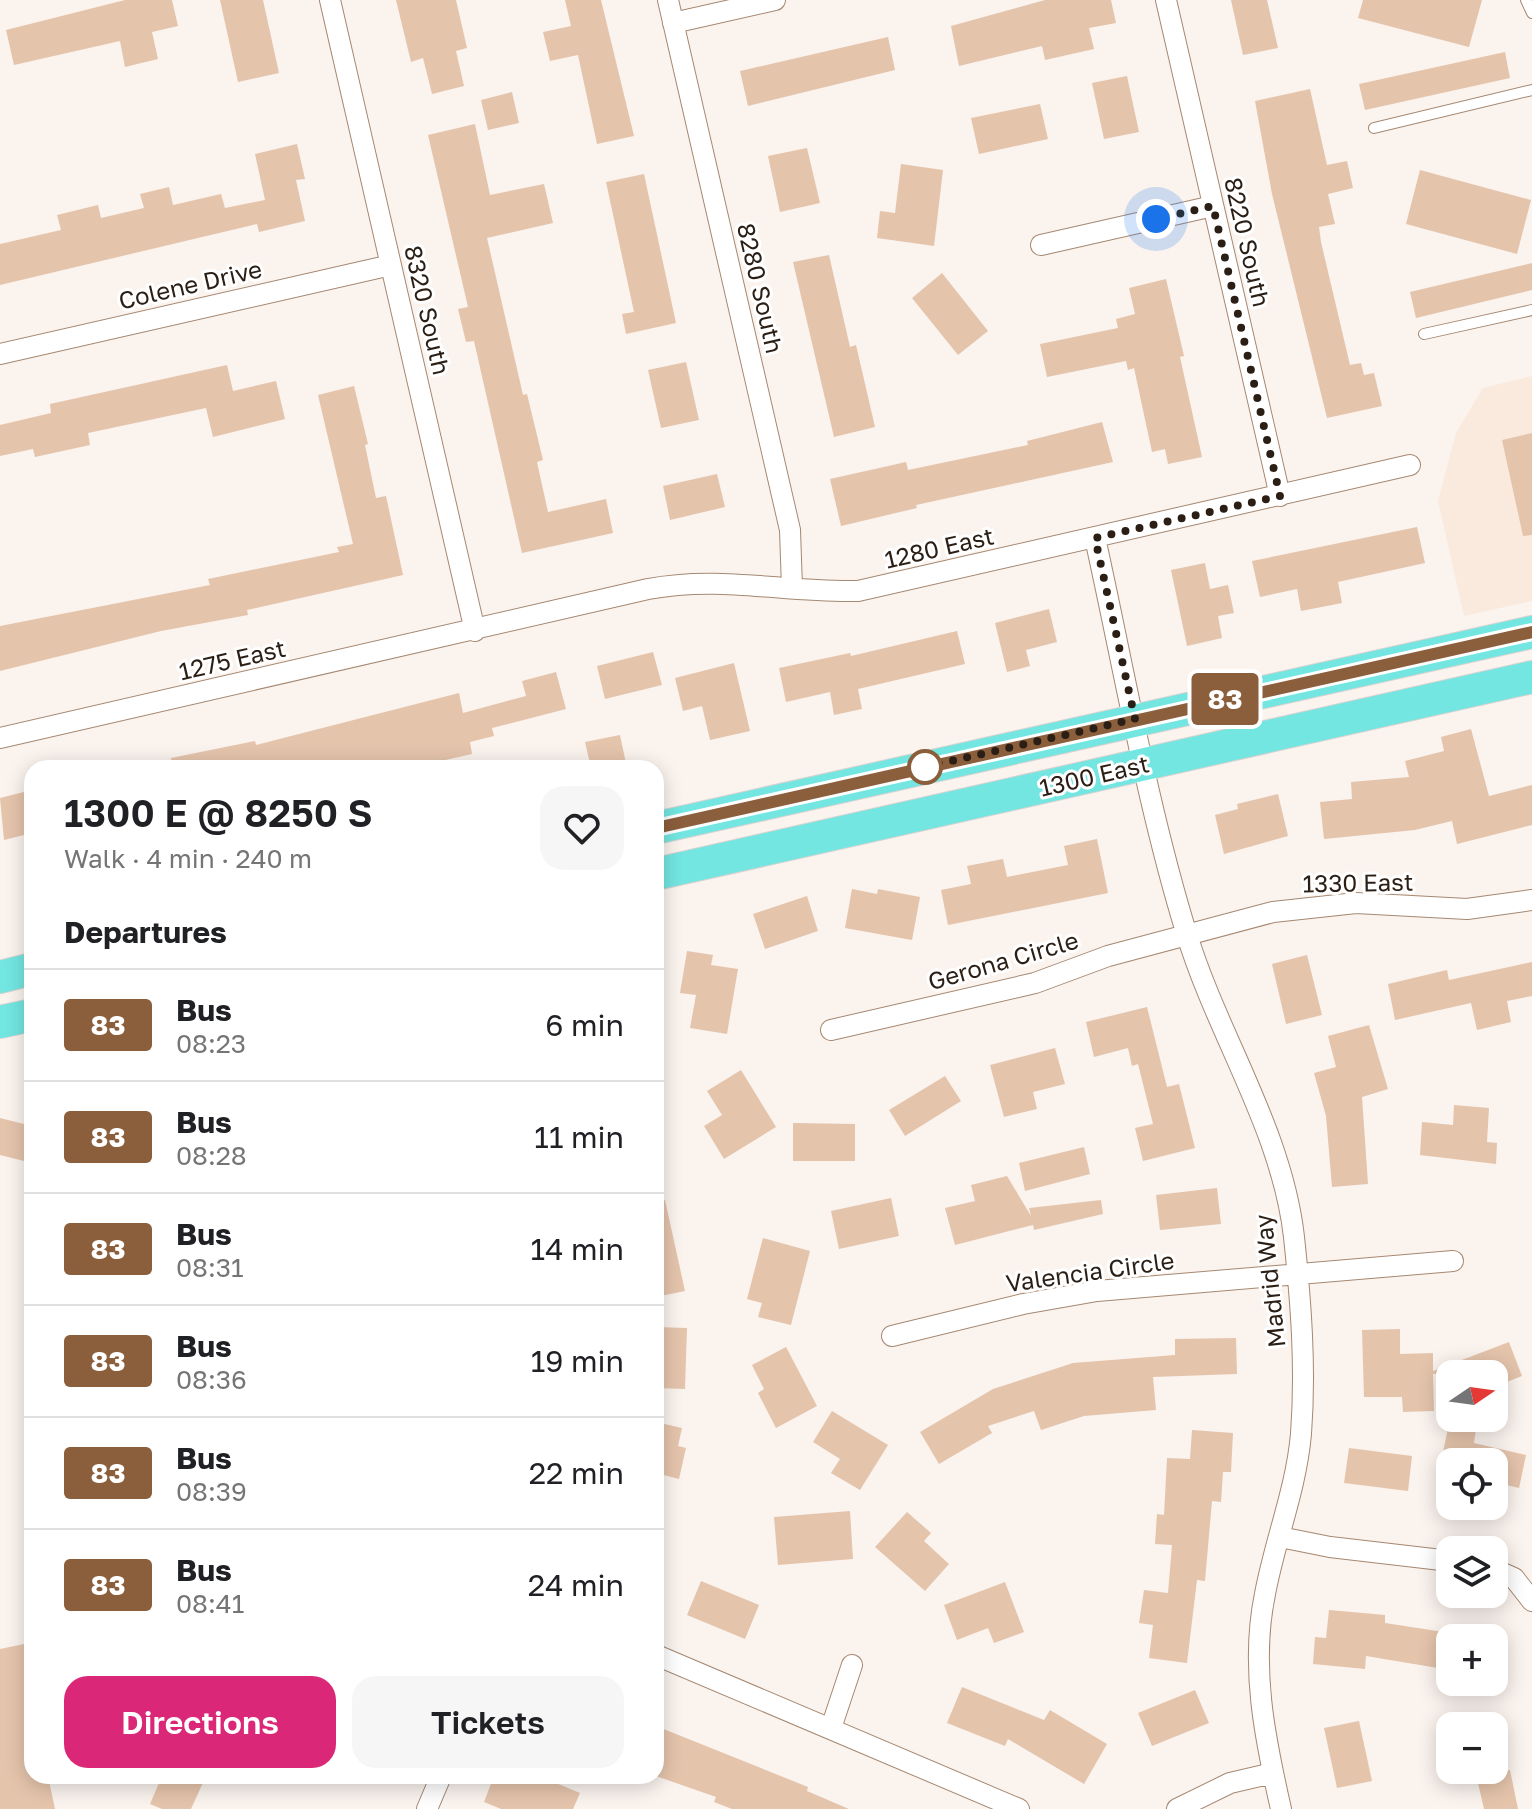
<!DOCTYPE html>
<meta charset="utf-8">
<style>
:root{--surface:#fff;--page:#f6f6f6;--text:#202124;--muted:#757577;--line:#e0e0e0;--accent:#db2777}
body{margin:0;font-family:"Golos Text",sans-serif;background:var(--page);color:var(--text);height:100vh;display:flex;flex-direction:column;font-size:30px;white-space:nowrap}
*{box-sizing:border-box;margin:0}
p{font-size:26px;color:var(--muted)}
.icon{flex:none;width:44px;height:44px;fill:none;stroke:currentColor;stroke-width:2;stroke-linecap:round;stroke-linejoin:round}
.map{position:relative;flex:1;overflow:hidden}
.details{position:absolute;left:24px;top:760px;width:640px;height:1024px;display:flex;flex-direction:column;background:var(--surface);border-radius:24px;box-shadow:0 4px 20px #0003}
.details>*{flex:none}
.badge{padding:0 16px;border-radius:6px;font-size:28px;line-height:52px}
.needle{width:52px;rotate:77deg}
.fabs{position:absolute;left:1436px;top:1360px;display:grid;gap:16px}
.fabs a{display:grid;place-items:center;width:72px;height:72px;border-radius:16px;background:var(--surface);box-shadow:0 4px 20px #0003;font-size:40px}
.you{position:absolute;width:40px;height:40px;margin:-20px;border:6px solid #fff;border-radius:50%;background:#1a73e8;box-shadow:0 0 0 12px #1a73e833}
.map>.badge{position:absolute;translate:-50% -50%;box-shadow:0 0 0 4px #fff}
h2{padding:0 40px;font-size:30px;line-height:72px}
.round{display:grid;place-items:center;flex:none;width:84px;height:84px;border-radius:24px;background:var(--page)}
.head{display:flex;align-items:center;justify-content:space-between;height:136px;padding:0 40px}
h1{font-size:38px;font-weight:600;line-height:60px}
.action{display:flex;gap:16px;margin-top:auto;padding:16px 40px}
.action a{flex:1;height:92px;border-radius:24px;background:var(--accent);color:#fff;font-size:32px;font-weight:600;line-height:92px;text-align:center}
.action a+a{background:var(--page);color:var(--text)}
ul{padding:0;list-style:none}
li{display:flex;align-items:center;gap:24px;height:112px;padding:0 40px;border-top:2px solid var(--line)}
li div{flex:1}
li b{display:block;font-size:30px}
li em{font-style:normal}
li .badge{min-width:88px;font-weight:700;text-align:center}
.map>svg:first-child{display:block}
</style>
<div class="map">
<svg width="1532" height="1809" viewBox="0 0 1532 1809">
<rect width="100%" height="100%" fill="#faf3ee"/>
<path fill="#faeade" d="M 1532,376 L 1532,601 L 1464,616 L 1438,501 L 1456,433 L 1483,388 Z"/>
<path fill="#e5c4ac" d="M 125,0 L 172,0 L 178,26 L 152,32 L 158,59 L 125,67 L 120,41 L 14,65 L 6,30 Z
M 220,0 L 263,0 L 279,73 L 238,82 Z
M 396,0 L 456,0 L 467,48 L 456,51 L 464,86 L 432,94 L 423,58 L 411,62 Z
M 565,0 L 601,0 L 634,136 L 597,144 L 578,55 L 550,61 L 543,32 L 571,26 Z
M 1045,0 L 1111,0 L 1116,23 L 1089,28 L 1094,49 L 1045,60 L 1042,46 L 959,66 L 951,26 Z
M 1231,0 L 1267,0 L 1278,48 L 1243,55 Z
M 1363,0 L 1482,0 L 1469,47 L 1358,18 Z
M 888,37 L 895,70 L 748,106 L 740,71 Z
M 1505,52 L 1510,78 L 1365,110 L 1359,84 Z
M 1127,76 L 1139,132 L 1104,139 L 1092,83 Z
M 1310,89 L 1327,165 L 1347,161 L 1353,188 L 1328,194 L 1335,224 L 1319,227 L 1321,242 L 1350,365 L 1361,363 L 1364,375 L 1374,373 L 1382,406 L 1327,418 L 1272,194 L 1255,101 Z
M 512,92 L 519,123 L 488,130 L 481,100 Z
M 1040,104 L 1048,139 L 979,154 L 971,118 Z
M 475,124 L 490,195 L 544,184 L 553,223 L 487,238 L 523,395 L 527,394 L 543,460 L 537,462 L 548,512 L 606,499 L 613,533 L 522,553 L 474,341 L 466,342 L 458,309 L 468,307 L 428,135 Z
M 297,144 L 305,179 L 296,180 L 305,221 L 259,232 L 257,224 L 0,285 L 0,244 L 61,230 L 57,215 L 98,205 L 101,218 L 144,208 L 140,194 L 169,187 L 173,205 L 221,194 L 225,208 L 265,200 L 255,154 Z
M 807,148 L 820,203 L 780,212 L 768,156 Z
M 901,164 L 943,170 L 934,246 L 877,238 L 880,211 L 895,213 Z
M 1420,170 L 1531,200 L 1517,254 L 1406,224 Z
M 644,174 L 676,323 L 626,334 L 622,314 L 634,312 L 606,182 Z
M 829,255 L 850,347 L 856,345 L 875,427 L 834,437 L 793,262 Z
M 1532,263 L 1532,290 L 1416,318 L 1410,292 Z
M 942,273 L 988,331 L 958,355 L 912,298 Z
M 1166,279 L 1184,356 L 1180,357 L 1202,457 L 1168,464 L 1165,449 L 1152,452 L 1134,368 L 1128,370 L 1126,361 L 1047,377 L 1040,344 L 1118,328 L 1116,319 L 1135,314 L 1129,288 Z
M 686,362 L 699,420 L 661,428 L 648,370 Z
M 227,365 L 233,391 L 276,381 L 285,419 L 213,437 L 206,408 L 88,433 L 90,445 L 35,457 L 33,449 L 0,456 L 0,425 L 51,413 L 50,404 Z
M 354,386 L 368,444 L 365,445 L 376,498 L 386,496 L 403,575 L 247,610 L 248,615 L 161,631 L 0,671 L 0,626 L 210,585 L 208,579 L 339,552 L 337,547 L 353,544 L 318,395 Z
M 1102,422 L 1113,462 L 916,505 L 917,508 L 841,526 L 830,479 L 906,462 L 908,470 L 1028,445 L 1027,441 Z
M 1532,433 L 1532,535 L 1523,536 L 1502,440 Z
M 717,474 L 725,507 L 670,520 L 663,486 Z
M 1417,527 L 1425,563 L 1338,582 L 1342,603 L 1301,611 L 1297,589 L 1260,597 L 1252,561 Z
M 1205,563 L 1210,589 L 1228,585 L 1234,613 L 1218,616 L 1222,638 L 1187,646 L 1171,570 Z
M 1049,609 L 1057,642 L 1026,650 L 1030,666 L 1007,672 L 995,623 Z
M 957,631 L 965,664 L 858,689 L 862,709 L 834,715 L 830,692 L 786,702 L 779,668 L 850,653 L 851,656 Z
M 653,652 L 662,685 L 605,699 L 597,666 Z
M 734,663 L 750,731 L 710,740 L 702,706 L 683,711 L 675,678 Z
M 556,672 L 566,709 L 492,728 L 494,736 L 470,742 L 472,754 L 410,768 L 172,768 L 171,758 L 255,741 L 256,745 L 459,693 L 463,713 L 526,696 L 522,681 Z
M 1471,729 L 1489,796 L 1532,785 L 1532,825 L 1457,844 L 1452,821 L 1415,830 L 1324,839 L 1320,802 L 1352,799 L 1351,782 L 1409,777 L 1405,761 L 1444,751 L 1441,737 Z
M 620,735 L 627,768 L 591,768 L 585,742 Z
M 32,790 L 32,833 L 4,840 L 0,798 Z
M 1278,794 L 1288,836 L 1224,854 L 1215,815 L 1238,809 L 1237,804 Z
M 1097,839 L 1108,893 L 948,925 L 941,890 L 971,884 L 967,866 L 1003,859 L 1007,877 L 1068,865 L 1064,846 Z
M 852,889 L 877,894 L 878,889 L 920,897 L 912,940 L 845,928 Z
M 807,896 L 818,931 L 765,949 L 753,914 Z
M 687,951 L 713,955 L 711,965 L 738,969 L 727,1034 L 690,1028 L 696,995 L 680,993 Z
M 1307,955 L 1322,1015 L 1286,1024 L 1272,964 Z
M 1532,962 L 1532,996 L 1507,1001 L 1511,1022 L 1477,1030 L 1471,1003 L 1395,1020 L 1388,984 L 1447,970 L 1449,980 Z
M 1147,1007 L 1167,1087 L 1179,1084 L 1195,1148 L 1143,1161 L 1135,1128 L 1153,1124 L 1138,1064 L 1132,1066 L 1128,1048 L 1094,1057 L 1086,1022 Z
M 1369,1025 L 1388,1089 L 1362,1097 L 1368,1184 L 1332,1187 L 1326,1116 L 1314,1073 L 1336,1067 L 1328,1036 Z
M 1055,1048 L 1065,1084 L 1033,1092 L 1037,1109 L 1004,1117 L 990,1065 Z
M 741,1070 L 776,1127 L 724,1159 L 704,1126 L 722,1115 L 707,1091 Z
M 945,1076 L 961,1101 L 905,1136 L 889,1110 Z
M 1454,1105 L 1489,1108 L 1487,1142 L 1497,1143 L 1496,1164 L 1420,1155 L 1422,1122 L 1453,1125 Z
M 0,1118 L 32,1126 L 32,1163 L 0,1155 Z
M 793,1123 L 855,1124 L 855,1161 L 793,1161 Z
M 1084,1147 L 1090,1174 L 1025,1191 L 1019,1163 Z
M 1007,1176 L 1031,1216 L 1029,1208 L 1101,1200 L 1103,1214 L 1034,1230 L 1033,1225 L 955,1245 L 945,1208 L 975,1201 L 971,1185 Z
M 1217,1188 L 1221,1224 L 1160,1230 L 1156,1195 Z
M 891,1198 L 899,1236 L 839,1249 L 831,1211 Z
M 665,1200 L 685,1291 L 656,1297 L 656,1201 Z
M 763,1238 L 810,1251 L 791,1325 L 758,1317 L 762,1303 L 747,1299 Z
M 656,1327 L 687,1328 L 685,1389 L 656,1388 Z
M 1400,1329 L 1400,1354 L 1433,1353 L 1433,1371 L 1509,1342 L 1522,1376 L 1494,1387 L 1494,1374 L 1433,1374 L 1434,1411 L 1403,1412 L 1402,1397 L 1364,1397 L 1362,1330 Z
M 1236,1338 L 1237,1374 L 1153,1377 L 1156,1410 L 1084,1416 L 1041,1430 L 1034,1411 L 988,1426 L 992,1433 L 939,1464 L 920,1432 L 993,1389 L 1073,1363 L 1175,1355 L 1175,1339 Z
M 786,1347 L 817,1406 L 776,1428 L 758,1393 L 764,1389 L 752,1365 Z
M 832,1411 L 888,1445 L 860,1490 L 831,1473 L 840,1459 L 813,1442 Z
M 656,1422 L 682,1428 L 678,1446 L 686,1448 L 679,1479 L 656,1473 Z
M 1449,1423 L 1476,1429 L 1474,1443 L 1526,1455 L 1519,1488 L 1494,1482 L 1494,1462 L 1441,1462 Z
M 1192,1430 L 1233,1433 L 1231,1472 L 1223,1472 L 1221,1502 L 1212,1501 L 1205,1581 L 1197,1580 L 1187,1663 L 1149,1658 L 1153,1625 L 1139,1623 L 1144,1590 L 1168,1593 L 1172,1545 L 1155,1544 L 1157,1514 L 1164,1515 L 1167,1458 L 1190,1459 Z
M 1349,1448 L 1412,1456 L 1408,1491 L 1344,1483 Z
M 850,1511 L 853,1559 L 778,1565 L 774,1517 Z
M 907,1512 L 931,1533 L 924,1541 L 949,1564 L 925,1591 L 875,1547 Z
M 701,1581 L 759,1605 L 745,1639 L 687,1615 Z
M 1005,1582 L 1024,1632 L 994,1643 L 988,1628 L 957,1640 L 944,1605 Z
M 1329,1610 L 1385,1615 L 1385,1623 L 1450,1633 L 1450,1670 L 1366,1656 L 1365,1669 L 1313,1664 L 1315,1637 L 1326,1638 Z
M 24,1644 L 32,1682 L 32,1776 L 48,1776 L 55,1809 L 0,1809 L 0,1649 Z
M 962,1687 L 1044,1720 L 1050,1710 L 1107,1744 L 1084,1784 L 1008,1739 L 1005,1746 L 947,1723 Z
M 1195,1690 L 1209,1723 L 1152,1746 L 1138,1713 Z
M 1359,1721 L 1372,1781 L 1337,1788 L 1324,1728 Z
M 656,1726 L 808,1787 L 807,1791 L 849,1809 L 732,1809 L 714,1802 L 716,1797 L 656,1776 Z
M 1475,1770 L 1510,1770 L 1518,1809 L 1484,1809 Z
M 162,1776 L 206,1776 L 191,1809 L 162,1809 L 150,1804 Z
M 494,1776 L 539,1776 L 580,1793 L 573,1809 L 501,1809 L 484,1802 Z"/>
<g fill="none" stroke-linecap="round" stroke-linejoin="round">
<g stroke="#a68871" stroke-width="12">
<path id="lane" d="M 1526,0 L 1532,13
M 1374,128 L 1532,90
M 1424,334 L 1532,310"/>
</g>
<g stroke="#a68871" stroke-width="22">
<path id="street" d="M 330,0 L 475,631
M 668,0 L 790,530 L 792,588
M 1166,0 L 1280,496
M 673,23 L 775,0
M 1041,245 L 1213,206
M 0,354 L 391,265
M 1095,538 C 1124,669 1147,805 1187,935 C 1218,1036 1282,1130 1294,1237 C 1301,1303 1306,1368 1301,1434 C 1296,1490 1275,1540 1265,1594 C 1250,1666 1265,1739 1281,1809
M 0,738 L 648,589 C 721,575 785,593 858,591 L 1410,465
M 831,1030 L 1035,983 L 1108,956 L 1273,912 L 1356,903 L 1467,909 L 1532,900
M 892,1336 L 1023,1304 L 1097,1291 L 1453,1261
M 1280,1537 L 1330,1547 L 1450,1561
M 1494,1569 L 1514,1578 L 1532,1601
M 656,1655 L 1019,1809
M 831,1728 L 852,1665
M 427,1809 L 441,1776
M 1177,1809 L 1230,1783 L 1273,1773"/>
</g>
<g stroke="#d4d2d0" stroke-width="34">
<path id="primary" d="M 656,828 L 1532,632
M 656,874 L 1532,677
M 0,977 L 32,969
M 0,1022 L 32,1015"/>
</g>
<use href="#lane" stroke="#fff" stroke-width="10"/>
<use href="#street" stroke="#fff" stroke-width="20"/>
<use href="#primary" stroke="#73e6e1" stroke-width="32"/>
</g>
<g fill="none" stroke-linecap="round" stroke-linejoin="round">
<g stroke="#fff" stroke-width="18">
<path id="line" d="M 656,828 L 1532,632"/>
</g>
<use href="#line" stroke="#8b5e3c" stroke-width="12"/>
<path stroke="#2a1e15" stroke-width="8" stroke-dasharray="0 14.4" d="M 925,767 L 1135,719 L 1095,538 L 1280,496 L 1213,206 L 1156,219"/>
</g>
<circle fill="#fff" stroke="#8b5e3c" stroke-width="4" cx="925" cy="767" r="16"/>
<g text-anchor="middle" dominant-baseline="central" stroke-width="6" stroke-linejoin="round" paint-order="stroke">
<g font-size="24" fill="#2a1e15" stroke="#fff">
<text transform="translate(1248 242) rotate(77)">8220 South</text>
<text transform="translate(190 284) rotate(-13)">Colene Drive</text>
<text transform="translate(761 288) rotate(77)">8280 South</text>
<text transform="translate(428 310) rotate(77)">8320 South</text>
<text transform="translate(939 547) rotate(-13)">1280 East</text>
<text transform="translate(232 659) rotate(-13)">1275 East</text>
<text transform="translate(1094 775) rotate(-13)">1300 East</text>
<text transform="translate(1358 882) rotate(-1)">1330 East</text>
<text transform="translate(1003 960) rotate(-16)">Gerona Circle</text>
<text transform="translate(1090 1271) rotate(-8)">Valencia Circle</text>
<text transform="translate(1269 1281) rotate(-96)">Madrid Way</text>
</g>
</g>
</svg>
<div class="fabs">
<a><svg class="needle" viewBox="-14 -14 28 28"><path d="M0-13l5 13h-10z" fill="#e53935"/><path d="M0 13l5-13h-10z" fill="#757577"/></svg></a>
<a><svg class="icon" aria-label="locate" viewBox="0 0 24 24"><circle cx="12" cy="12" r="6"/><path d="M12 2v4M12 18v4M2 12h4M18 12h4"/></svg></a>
<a><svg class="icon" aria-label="layers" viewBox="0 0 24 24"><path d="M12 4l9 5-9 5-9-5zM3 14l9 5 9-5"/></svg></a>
<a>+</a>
<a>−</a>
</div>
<div class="you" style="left:1156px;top:219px"></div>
<b class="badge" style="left:1225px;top:699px;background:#8b5e3c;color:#fff">83</b>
<section class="details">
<div class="head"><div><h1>1300 E @ 8250 S</h1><p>Walk · 4 min · 240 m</p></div><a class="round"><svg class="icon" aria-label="heart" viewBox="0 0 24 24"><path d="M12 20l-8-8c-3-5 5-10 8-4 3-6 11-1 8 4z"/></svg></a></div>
<h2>Departures</h2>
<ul>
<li><span class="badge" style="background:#8b5e3c;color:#fff">83</span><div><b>Bus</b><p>08:23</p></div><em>6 min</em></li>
<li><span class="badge" style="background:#8b5e3c;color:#fff">83</span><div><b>Bus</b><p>08:28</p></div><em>11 min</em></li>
<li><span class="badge" style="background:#8b5e3c;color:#fff">83</span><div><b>Bus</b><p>08:31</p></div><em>14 min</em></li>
<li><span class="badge" style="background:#8b5e3c;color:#fff">83</span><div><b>Bus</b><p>08:36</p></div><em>19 min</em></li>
<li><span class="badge" style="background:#8b5e3c;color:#fff">83</span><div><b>Bus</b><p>08:39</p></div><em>22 min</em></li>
<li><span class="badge" style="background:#8b5e3c;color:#fff">83</span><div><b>Bus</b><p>08:41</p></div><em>24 min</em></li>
</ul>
<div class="action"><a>Directions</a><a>Tickets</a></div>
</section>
</div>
